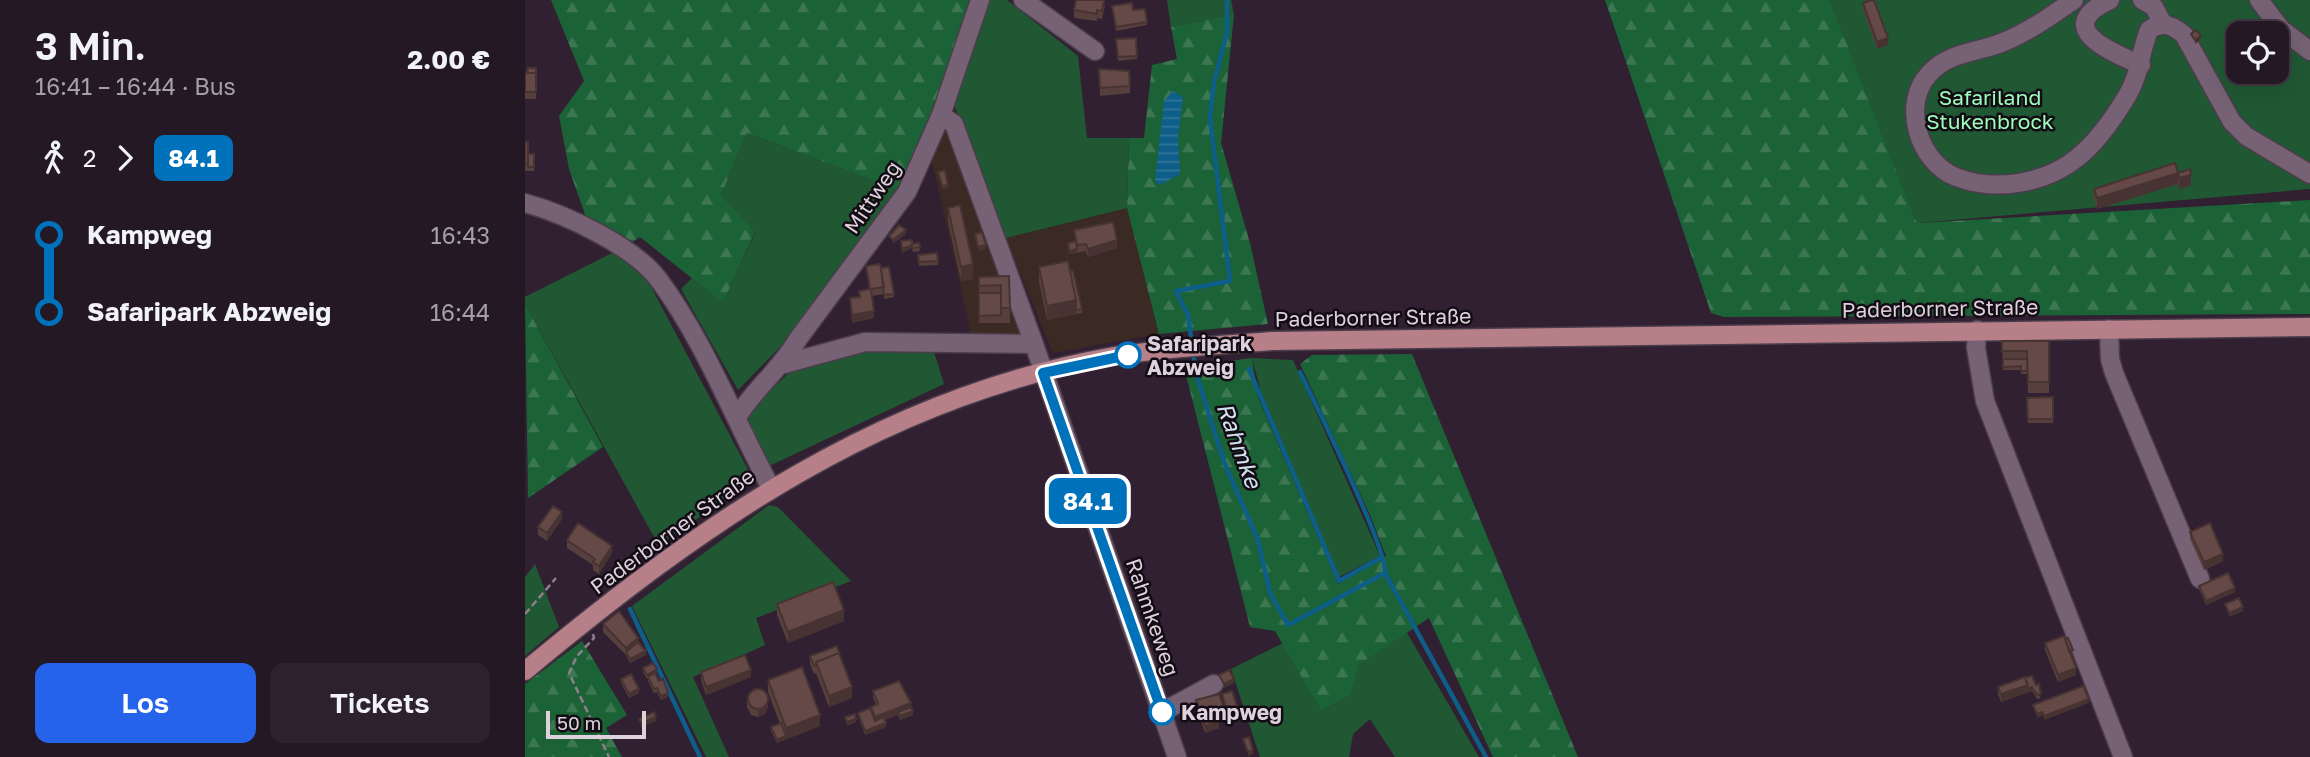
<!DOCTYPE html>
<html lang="de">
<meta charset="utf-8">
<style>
:root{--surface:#251825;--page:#2d212d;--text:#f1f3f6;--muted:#a3a0a7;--line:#423742;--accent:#2563eb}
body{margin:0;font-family:"Golos Text",sans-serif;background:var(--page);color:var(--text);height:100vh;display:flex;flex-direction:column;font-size:26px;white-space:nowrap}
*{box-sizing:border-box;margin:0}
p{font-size:23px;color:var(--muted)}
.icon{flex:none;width:38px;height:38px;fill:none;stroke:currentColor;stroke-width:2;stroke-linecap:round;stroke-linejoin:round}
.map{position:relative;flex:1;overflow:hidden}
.sheet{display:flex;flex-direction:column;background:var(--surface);width:525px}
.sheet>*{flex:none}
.badge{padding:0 14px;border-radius:10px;font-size:24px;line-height:46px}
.controls{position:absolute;left:1701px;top:21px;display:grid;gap:14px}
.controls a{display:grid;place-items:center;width:63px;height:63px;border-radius:14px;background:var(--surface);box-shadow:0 7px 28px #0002,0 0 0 2px var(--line);font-size:35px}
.scale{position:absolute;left:21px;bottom:18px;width:100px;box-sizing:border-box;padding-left:7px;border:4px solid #ddd1dc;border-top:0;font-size:19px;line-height:24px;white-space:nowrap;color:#ddd1dc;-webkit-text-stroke:5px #140c14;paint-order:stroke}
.map>.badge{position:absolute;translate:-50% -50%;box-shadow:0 0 0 4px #fff}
.legs{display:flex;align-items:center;gap:10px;height:77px;padding:0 35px;font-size:23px}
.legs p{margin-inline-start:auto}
.summary{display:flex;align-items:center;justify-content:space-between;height:119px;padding:0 35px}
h1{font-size:38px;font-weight:600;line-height:52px}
.button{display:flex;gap:14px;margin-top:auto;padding:14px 35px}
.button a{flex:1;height:80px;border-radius:14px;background:var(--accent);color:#fff;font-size:28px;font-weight:600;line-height:80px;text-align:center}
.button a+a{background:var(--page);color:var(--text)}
ul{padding:0 35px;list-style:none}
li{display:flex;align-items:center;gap:24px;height:77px;font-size:26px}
li i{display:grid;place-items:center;width:10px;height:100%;margin:0 9px;background:currentColor}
li i::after{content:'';width:18px;height:18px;margin:-9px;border:5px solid;border-radius:50%;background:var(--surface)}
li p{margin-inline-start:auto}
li:first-child i{background:linear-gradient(#0000 50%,currentColor 0)}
li:last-child i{background:linear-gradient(currentColor 50%,#0000 0)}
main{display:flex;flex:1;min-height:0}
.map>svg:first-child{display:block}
</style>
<main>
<section class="sheet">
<div class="summary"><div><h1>3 Min.</h1><p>16:41 – 16:44 · Bus</p></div><b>2.00 €</b></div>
<div class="legs"><svg class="icon" aria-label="walk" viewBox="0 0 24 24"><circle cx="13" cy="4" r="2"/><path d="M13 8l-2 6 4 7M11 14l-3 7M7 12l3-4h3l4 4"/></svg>2<svg class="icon" aria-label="forward" viewBox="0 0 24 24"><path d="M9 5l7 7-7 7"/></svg><b class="badge" style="background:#0072bc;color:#fff">84.1</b></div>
<ul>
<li><i style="color:#0072bc"></i><b>Kampweg</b><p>16:43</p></li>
<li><i style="color:#0072bc"></i><b>Safaripark Abzweig</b><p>16:44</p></li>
</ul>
<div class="button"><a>Los</a><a>Tickets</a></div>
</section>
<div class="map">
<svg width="1785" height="757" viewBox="0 0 1785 757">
<defs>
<pattern id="forest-firs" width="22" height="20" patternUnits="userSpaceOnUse" patternTransform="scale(1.75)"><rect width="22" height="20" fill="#1b6236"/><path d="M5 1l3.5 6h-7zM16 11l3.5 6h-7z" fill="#3c7752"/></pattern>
<pattern id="water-rules" width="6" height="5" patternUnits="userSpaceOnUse" patternTransform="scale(1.75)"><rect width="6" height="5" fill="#0e5e8a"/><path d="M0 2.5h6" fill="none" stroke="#31749a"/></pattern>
</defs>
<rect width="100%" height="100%" fill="#312031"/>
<path fill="#3b2923" d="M 418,129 L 429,136 L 500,334 L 443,335 L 445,329 L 407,162 Z
M 602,208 L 634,334 L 528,353 L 481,238 Z"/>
<path fill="#205834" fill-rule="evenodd" d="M 463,0 L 482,0 L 553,56 L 562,138 L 604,138 L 602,208 L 481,238 L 428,102 Z
M 642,0 L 706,0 L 709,14 L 646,27 Z
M 1305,0 L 1785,0 L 1785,189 L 1392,223 ZM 1713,33 L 1752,33 L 1752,72 L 1713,72 Z
M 222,133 L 375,191 L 263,339 L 213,390 L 156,289 L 167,278 L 198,303 L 230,233 L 196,195 Z
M 89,252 L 123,281 L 228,479 L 134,546 L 0,304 L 0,297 Z
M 338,347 L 408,349 L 419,384 L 244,466 L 222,422 L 224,410 L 266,371 Z
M 727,358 L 768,360 L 855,556 L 814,577 L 736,392 Z
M 244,505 L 253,507 L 326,581 L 231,618 L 240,645 L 168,677 L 204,757 L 181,757 L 107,606 Z
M 10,564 L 34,627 L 0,656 L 0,577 Z
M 881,631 L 954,757 L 870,757 L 845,719 L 828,734 L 824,757 L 735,757 L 706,669 L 758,643 L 796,711 L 825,696 L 835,664 Z"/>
<path fill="url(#forest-firs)" d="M 26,0 L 445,0 L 407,120 L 375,191 L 222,133 L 196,195 L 230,232 L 198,303 L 115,237 L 103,245 L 62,220 L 44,169 L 34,116 L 59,81 Z
M 1080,0 L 1305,0 L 1392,223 L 1785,200 L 1785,314 L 1199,317 L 1186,313 Z
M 709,14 L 696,143 L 725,243 L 743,324 L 634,334 L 602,208 L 604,138 L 619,138 L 627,65 L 652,59 L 646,27 Z
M 0,304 L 78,447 L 3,498 Z
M 887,354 L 1053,757 L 968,757 L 904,618 L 835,664 L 825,696 L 796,711 L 750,631 L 725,627 L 659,367 L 727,358 L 733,397 L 813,584 L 861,556 L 845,515 L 775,364 L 787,355 Z
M 57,641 L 102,715 L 81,728 L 97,757 L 0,757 L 0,684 Z"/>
<path fill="url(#water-rules)" d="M 648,91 L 658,97 L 653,137 L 655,174 L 635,185 L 630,181 L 639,101 Z"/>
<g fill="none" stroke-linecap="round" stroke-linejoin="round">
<path stroke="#0e5e8a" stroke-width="4.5" d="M 667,344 L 663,315 L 651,291 L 705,281 L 685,118 L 689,82 L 702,32 L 702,0
M 668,352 L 671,373 L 699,462 L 733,540 L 745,593 L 763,625 L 860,573 L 961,757
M 724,369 L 814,581 L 857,557
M 775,372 C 789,401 864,552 860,573
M 105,609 L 175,757"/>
<g stroke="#4b3d4b" stroke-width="21">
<path id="minor" d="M 498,0 L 570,51
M 1549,0 C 1526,16 1502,33 1476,43 C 1451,53 1423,52 1404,74 C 1376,104 1393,162 1431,177 C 1469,192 1520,184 1552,158 C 1571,143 1590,116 1602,96 C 1615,75 1615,52 1624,30 C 1637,21 1648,25 1659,35 L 1707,122 L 1721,136 L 1785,174
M 1585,0 C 1525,28 1588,53 1616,65
M 1617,0 L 1629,7 L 1638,24
M 1734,0 L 1756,29 L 1785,51
M 416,115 L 429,124 L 509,344
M 0,203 C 40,214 109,246 134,280 C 179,340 210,421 246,488
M 1584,329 L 1585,359 L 1589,373 L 1675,579
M 1452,330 L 1451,348 L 1460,401 L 1598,757
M 259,364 L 340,342 L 509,344 L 652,757
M 212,417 C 230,388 256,369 273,339 L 382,192 L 416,115 L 455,0
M 637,712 L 689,684"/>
</g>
<g stroke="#4b3d4b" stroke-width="21">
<path id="major" d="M 0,671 C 178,523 356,397 589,356 C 641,348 695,345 747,341 L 1785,327"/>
</g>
<path stroke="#8d7f8d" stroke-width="2.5" stroke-dasharray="7 3.5" stroke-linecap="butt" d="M 0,614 L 31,578
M 68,634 L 69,638 L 52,656 L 44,673 L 84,757"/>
<use href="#minor" stroke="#766175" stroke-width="18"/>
<use href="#major" stroke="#b78089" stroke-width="18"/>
</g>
<path fill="#573f3d" d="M 1338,3 L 1363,45 L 1352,49 L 1338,10 Z
M 580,5 L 577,19 L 572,18 L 572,21 L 549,18 L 549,10 Z
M 587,6 L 608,10 L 622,22 L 622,25 L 591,31 Z
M 611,38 L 612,59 L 593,61 L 591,39 Z
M 11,68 L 11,99 L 0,99 L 0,73 L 2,73 Z
M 574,69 L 605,86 L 605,93 L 575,96 Z
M 0,142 L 3,167 L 9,154 L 9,171 L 0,171 Z
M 1653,173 L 1666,186 L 1654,189 L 1653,184 L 1572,209 L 1568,195 L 1569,189 Z
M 423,208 L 448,279 L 436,281 L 423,222 Z
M 549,230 L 592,248 L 563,257 L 561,251 L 544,254 L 543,243 L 550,241 Z
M 376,241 L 387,244 L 394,243 L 395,251 L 388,252 L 387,248 L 377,253 Z
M 412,253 L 413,265 L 394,266 L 393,255 Z
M 341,266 L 356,268 L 369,294 L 369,297 L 359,299 L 359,293 L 359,294 L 347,296 L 349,318 L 327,323 L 325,298 L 334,297 L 334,291 L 344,289 Z
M 514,267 L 545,271 L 557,309 L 557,313 L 522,320 L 514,282 Z
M 484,276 L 485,323 L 476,323 L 476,322 L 476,323 L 454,323 L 454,277 Z
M 1477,341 L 1524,341 L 1524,393 L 1503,393 L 1502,374 L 1496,374 L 1496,370 L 1478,370 Z
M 1528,397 L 1528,423 L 1503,423 L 1502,398 Z
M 37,519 L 22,541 L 13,535 L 13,527 Z
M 1665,532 L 1698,561 L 1679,570 L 1665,539 Z
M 42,540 L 87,553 L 74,574 L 68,570 L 68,565 L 42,548 Z
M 1674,586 L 1710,592 L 1681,605 L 1674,589 Z
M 252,604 L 319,621 L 263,643 L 252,615 Z
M 78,624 L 113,642 L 121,655 L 105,663 L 101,655 L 78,632 Z
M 1520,643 L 1548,653 L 1546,654 L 1551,675 L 1533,682 L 1520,650 Z
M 285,656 L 327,698 L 304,707 L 291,673 L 289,674 L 285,664 Z
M 118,668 L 132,673 L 131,674 L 143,697 L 136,700 L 132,692 L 129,693 L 123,681 L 123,678 L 122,679 L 118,672 Z
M 176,672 L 226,677 L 181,695 L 176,680 Z
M 1500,677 L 1516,698 L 1512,699 L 1507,691 L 1476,702 L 1473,694 L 1473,687 Z
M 96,679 L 114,693 L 104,698 L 96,683 Z
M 243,680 L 295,726 L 252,743 L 246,731 L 246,727 L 255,724 L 243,692 Z
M 348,691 L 386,707 L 388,715 L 375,720 L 373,715 L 360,720 L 361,727 L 340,735 L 333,716 L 333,713 L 346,711 L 346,707 L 351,705 L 348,698 Z
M 222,700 L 243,707 L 240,714 L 233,717 L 226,715 L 222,707 Z
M 671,700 L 699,715 L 692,717 L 694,728 L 680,733 L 671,707 Z"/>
<path fill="#473332" d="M 1676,36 L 1676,40 L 1670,44 L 1670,40 Z
M 1363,38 L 1363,45 L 1352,49 L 1352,42 Z
M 1653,173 L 1653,184 L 1572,209 L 1572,198 Z
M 1666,175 L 1666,186 L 1654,189 L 1654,178 Z
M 423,185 L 423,188 L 417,190 L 417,186 Z
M 381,230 L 381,234 L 368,244 L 368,240 Z
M 592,240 L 592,248 L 563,257 L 563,249 Z
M 387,245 L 387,248 L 377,253 L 377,249 Z
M 461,245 L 461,249 L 453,251 L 453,247 Z
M 552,249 L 552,253 L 544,254 L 544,251 Z
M 448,264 L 448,279 L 436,281 L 436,267 Z
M 551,300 L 551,314 L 522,320 L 522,306 Z
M 349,311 L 349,318 L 327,323 L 327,315 Z
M 37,512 L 37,519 L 22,541 L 22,533 Z
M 87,546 L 87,553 L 74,574 L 74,566 Z
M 1698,554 L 1698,561 L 1679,570 L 1679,562 Z
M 1710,588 L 1710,592 L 1681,605 L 1681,601 Z
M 1718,607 L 1718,611 L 1704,617 L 1704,613 Z
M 319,610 L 319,621 L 263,643 L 263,632 Z
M 113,638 L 113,646 L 101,652 L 101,648 Z
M 121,651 L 121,655 L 105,663 L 105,659 Z
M 1551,668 L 1551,675 L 1533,682 L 1533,675 Z
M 132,669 L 132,673 L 122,679 L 122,675 Z
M 226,670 L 226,677 L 181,695 L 181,687 Z
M 709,679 L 709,683 L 699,688 L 699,684 Z
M 1503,685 L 1507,687 L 1507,691 L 1476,702 L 1476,694 Z
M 327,687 L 327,698 L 304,707 L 304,696 Z
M 114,689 L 114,693 L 104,698 L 104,694 Z
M 143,693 L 143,697 L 136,700 L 136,696 Z
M 1564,699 L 1564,703 L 1519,720 L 1519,716 Z
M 243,700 L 243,707 L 240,714 L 233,717 L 233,710 Z
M 386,703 L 386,710 L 373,712 L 373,715 L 350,724 L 350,717 Z
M 712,706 L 712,710 L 702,714 L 702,710 Z
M 699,708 L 699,715 L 690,718 L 690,711 Z
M 388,711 L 388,715 L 375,720 L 375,716 Z
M 1518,712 L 1518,715 L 1512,718 L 1512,714 Z
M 295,715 L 295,726 L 252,743 L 252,740 L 261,736 L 261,728 Z
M 131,717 L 131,721 L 116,727 L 116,723 Z
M 331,719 L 331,722 L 322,726 L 322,722 Z
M 694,721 L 694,728 L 680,733 L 680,726 Z
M 361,723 L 361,727 L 340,735 L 340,731 Z
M 728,750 L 728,754 L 723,756 L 723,752 Z"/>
<path fill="#654947" stroke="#473332" stroke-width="2" d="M 551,0 L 579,0 L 577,11 L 572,10 L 572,14 L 549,10 Z
M 1347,0 L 1349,0 L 1363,38 L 1352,42 L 1338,3 Z
M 607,3 L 608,10 L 620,9 L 622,22 L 591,27 L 587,6 Z
M 1671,30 L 1676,36 L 1670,40 L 1666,34 Z
M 611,38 L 612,56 L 593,57 L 591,39 Z
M 3,68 L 11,68 L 11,76 L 11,73 L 2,73 Z
M 574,69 L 604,71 L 605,86 L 575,88 Z
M 0,73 L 11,73 L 11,92 L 0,92 Z
M 0,142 L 3,142 L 3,164 L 0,164 Z
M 3,154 L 9,154 L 9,167 L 3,167 Z
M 1650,163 L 1653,173 L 1665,169 L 1666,175 L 1654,178 L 1653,173 L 1572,198 L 1569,189 Z
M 420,170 L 423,185 L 417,186 L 413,172 Z
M 435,205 L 448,264 L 436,267 L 423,208 Z
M 588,222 L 592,240 L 563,249 L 561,244 L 552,245 L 549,230 Z
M 374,225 L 381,230 L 368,240 L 364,236 Z
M 457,232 L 461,245 L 453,247 L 450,234 Z
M 387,240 L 387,244 L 394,243 L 395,247 L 388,248 L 387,245 L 377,249 L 376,241 Z
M 551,241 L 552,249 L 544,251 L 543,243 Z
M 412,253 L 413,261 L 394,262 L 393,255 Z
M 543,261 L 551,300 L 522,306 L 514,267 Z
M 355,264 L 359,287 L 346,289 L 349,311 L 327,315 L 325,298 L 335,297 L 334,291 L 345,289 L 341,266 Z
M 364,267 L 369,294 L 359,295 L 356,268 Z
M 548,270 L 557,309 L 551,310 L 551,300 L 545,271 Z
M 484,276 L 485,308 L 476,308 L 476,285 L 454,286 L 454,277 Z
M 454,293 L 476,293 L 476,315 L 454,316 Z
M 1477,341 L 1524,341 L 1524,382 L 1503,382 L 1502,351 L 1477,351 Z
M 1478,359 L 1502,359 L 1502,371 L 1496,371 L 1496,366 L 1478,367 Z
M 1528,397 L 1528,419 L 1503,419 L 1502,398 Z
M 28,506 L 37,512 L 22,533 L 13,527 Z
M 53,523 L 87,546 L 74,566 L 68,562 L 70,559 L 42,540 Z
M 1685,523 L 1698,554 L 1679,562 L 1665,532 Z
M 1703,573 L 1710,588 L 1681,601 L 1674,586 Z
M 308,582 L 319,610 L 263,632 L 252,604 Z
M 1714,598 L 1718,607 L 1704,613 L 1700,604 Z
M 94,611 L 113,638 L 101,648 L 78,624 Z
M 1539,636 L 1551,668 L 1533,675 L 1520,643 Z
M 1543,638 L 1548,650 L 1544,651 L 1540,639 Z
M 113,642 L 121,651 L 105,659 L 101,652 Z
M 312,646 L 315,656 L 314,653 L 291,662 L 291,666 L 289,666 L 285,656 Z
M 314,653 L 327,687 L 304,696 L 291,662 Z
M 220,655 L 226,670 L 181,687 L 176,672 Z
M 128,663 L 132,669 L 122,675 L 118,668 Z
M 277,667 L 295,715 L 261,728 L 243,680 Z
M 704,670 L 709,679 L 699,684 L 694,675 Z
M 130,673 L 134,681 L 138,679 L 143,693 L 136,696 L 132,688 L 129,689 L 123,677 Z
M 106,674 L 114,689 L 104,694 L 96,679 Z
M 1507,676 L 1511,685 L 1514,684 L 1516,694 L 1512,695 L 1507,687 L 1503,688 L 1500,678 Z
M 1500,677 L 1503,685 L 1476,694 L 1473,687 Z
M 374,681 L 386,703 L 350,717 L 346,707 L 353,704 L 348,691 Z
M 1558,686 L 1564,699 L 1519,716 L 1518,712 L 1512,714 L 1508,705 Z
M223 699a10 10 0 1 1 20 0a10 10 0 1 1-20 0Z
M 707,691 L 712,706 L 702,710 L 697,694 Z
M 694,694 L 699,708 L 690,711 L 694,721 L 680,726 L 671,700 Z
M 386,707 L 388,711 L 375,716 L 373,712 Z
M 345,708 L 350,721 L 358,717 L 361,723 L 340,731 L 333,713 Z
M 129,712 L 131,717 L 116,723 L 114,719 Z
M 330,714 L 331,719 L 322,722 L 320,717 Z
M 256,723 L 261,736 L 252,740 L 246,727 Z
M 724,737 L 728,750 L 723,752 L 718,739 Z"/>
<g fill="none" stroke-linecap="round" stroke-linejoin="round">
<g stroke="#fff" stroke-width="16">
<path id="line-1" d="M 603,355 L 518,373 L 637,712"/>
</g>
<use href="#line-1" stroke="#0072bc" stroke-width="10"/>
</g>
<g fill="#fff" stroke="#0072bc" stroke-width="3.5">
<circle cx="603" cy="355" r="12"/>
<circle cx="637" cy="712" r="12"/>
</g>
<g text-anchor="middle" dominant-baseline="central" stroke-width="5" stroke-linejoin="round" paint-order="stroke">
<g font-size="21" fill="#9cfcb8" stroke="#140c14">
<text x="1465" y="97">Safariland<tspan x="1465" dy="24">Stukenbrock</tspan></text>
</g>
<g font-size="21" fill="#ddd1dc" stroke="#140c14">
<text transform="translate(347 197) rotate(-56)">Mittweg</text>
<text transform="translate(1415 308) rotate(-1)">Paderborner Straße</text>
<text transform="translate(848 317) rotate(-1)">Paderborner Straße</text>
<text transform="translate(147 531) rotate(-36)">Paderborner Straße</text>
<text transform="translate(628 617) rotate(71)">Rahmkeweg</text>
</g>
<g font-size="21" font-weight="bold" fill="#ddd1dc" stroke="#140c14" text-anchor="start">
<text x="622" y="343">Safaripark<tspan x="622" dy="24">Abzweig</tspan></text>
<text x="656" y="712">Kampweg</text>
</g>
<g font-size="23" font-style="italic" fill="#d1e2ef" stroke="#140c14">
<text transform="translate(715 445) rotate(70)">Rahmke</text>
</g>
</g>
</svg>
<div class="controls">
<a><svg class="icon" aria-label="locate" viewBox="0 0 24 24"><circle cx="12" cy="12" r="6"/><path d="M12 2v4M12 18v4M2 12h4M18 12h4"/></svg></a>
</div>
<div class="scale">50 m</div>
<b class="badge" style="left:563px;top:501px;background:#0072bc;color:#fff">84.1</b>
</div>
</main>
